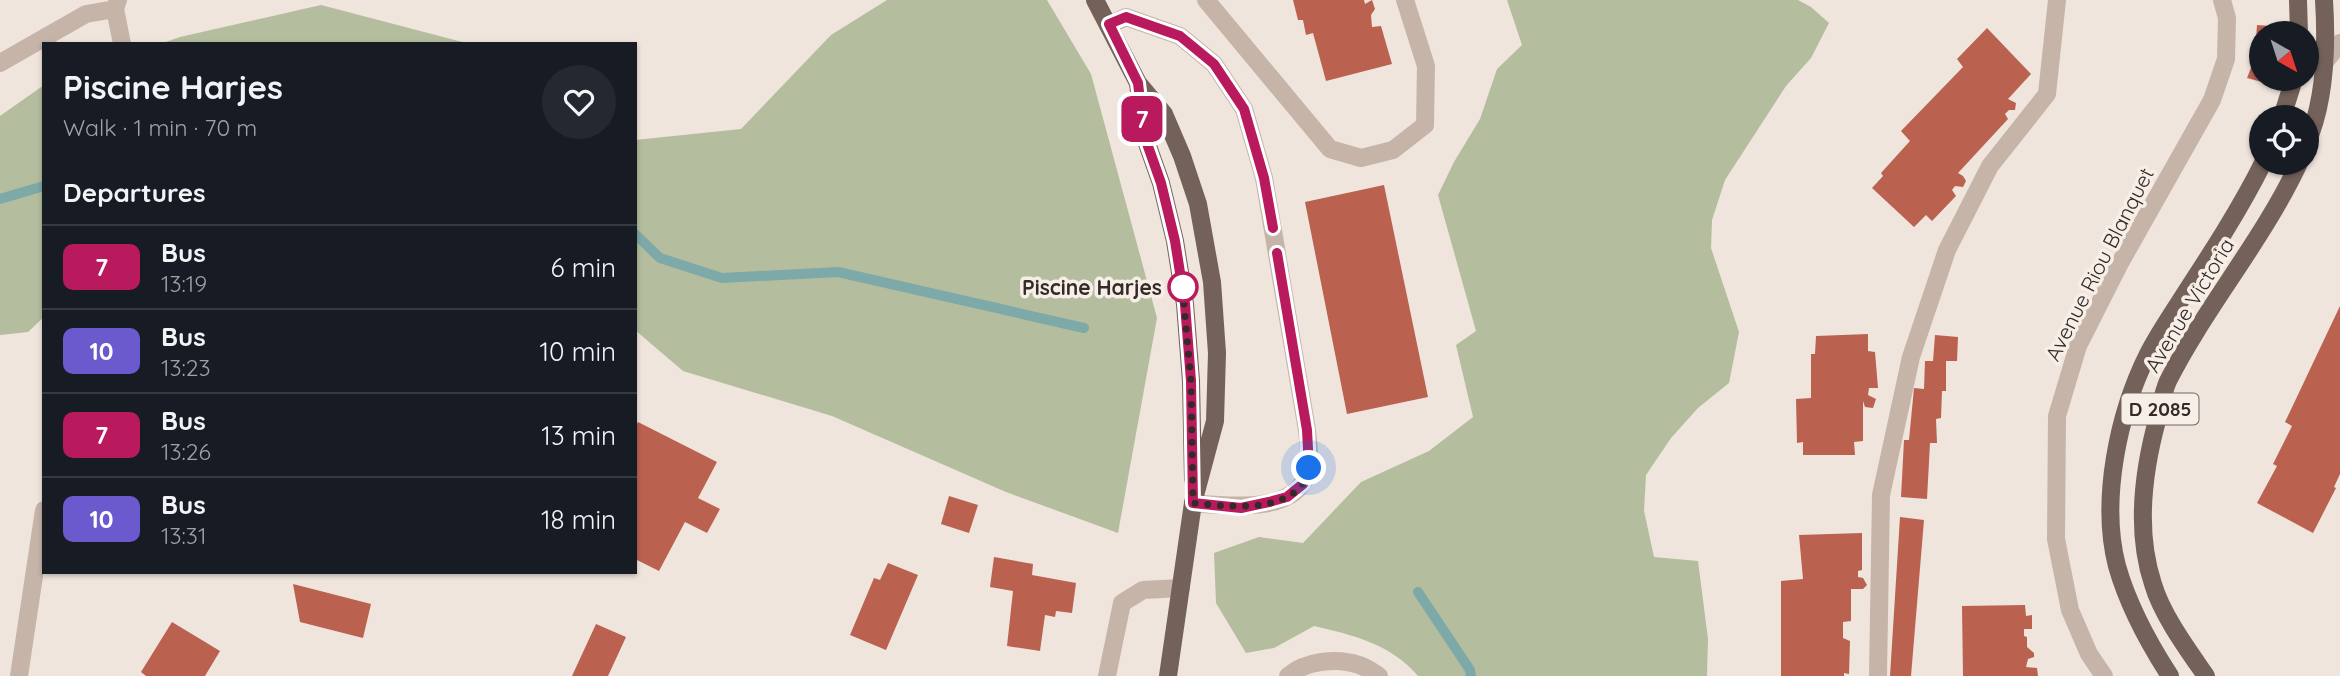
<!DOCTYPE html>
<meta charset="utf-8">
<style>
:root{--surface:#171b24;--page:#242831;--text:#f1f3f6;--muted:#9ea1a6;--line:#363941}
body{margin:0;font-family:Quicksand,sans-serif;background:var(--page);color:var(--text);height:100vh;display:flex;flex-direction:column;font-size:26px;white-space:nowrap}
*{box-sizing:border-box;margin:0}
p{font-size:23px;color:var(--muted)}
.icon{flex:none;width:38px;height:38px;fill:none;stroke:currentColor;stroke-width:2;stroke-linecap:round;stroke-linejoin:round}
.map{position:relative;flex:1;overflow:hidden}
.panel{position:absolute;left:42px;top:42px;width:595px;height:532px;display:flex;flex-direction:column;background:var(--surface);border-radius:0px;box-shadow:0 2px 5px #0004}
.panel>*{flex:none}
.badge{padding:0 14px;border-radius:10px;font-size:24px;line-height:46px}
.needle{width:46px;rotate:141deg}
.fabs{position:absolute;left:2249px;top:21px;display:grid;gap:14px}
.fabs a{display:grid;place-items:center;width:70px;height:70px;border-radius:50%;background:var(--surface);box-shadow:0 2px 5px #0004;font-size:35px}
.you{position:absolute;width:35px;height:35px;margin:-18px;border:5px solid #fff;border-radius:50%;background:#1a73e8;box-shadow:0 0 0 10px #1a73e833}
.map>.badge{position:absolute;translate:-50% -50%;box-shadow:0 0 0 4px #fff}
h2{padding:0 21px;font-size:26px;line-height:63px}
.round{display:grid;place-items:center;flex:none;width:74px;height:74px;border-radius:37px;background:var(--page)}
.head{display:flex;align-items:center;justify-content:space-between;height:119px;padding:0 21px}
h1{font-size:33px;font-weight:800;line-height:52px}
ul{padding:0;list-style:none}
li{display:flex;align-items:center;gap:21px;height:84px;padding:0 21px;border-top:2px solid var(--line)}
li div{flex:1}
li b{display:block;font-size:26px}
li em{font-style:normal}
li .badge{min-width:77px;font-weight:700;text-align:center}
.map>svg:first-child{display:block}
</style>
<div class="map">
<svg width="2340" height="676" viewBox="0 0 2340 676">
<rect width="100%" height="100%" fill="#efe5dc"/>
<path fill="#b4bd9d" d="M 887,0 L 1047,0 L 1091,74 L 1157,318 L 1118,533 L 1006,492 L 832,416 L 683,371 L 635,330 L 635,140 L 741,129 L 831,35 Z
M 1507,0 L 1798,0 L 1811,7 L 1829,23 L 1811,58 L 1786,86 L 1725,180 L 1712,220 L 1711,248 L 1739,332 L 1729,383 L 1698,408 L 1671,438 L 1646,475 L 1644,511 L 1654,557 L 1698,561 L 1708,639 L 1707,676 L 1418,676 C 1391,644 1353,635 1314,626 L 1274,648 L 1246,653 L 1216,603 L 1214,553 L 1259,537 L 1303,543 L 1361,482 L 1429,451 L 1473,417 L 1456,345 L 1476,331 L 1438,195 L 1454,162 L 1480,119 L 1497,69 L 1522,45 Z
M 321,5 L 470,44 L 160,44 L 180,37 Z
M 44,85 L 44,317 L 28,332 L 0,335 L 0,116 Z"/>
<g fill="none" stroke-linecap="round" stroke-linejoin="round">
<path stroke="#7da9a8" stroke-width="10" d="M 0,199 L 44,186
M 635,234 L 660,258 L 722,278 L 838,272 L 1084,328
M 1418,592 L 1470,670 L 1471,676"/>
</g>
<path fill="#ba614f" d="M 1293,0 L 1364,0 L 1365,4 L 1372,0 L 1375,9 L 1371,15 L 1372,27 L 1381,26 L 1392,64 L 1326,81 L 1313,33 L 1306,35 L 1303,20 L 1298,20 Z
M 2257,25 L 2270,26 L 2269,33 L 2261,33 L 2261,40 L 2256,39 Z
M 1987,28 L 2031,74 L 2008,99 L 2016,103 L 2015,110 L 2009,110 L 2005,114 L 2008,119 L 1958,173 L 1963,176 L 1966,181 L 1963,187 L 1955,186 L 1952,190 L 1956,196 L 1932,221 L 1926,215 L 1914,227 L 1872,188 L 1883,176 L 1881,173 L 1910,141 L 1901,131 L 1963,67 L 1957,59 Z
M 2253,63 L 2261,65 L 2262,82 L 2247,78 Z
M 1384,185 L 1428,397 L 1347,414 L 1305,202 Z
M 2340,306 L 2340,474 L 2334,487 L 2336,488 L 2313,533 L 2257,503 L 2277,466 L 2273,464 L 2292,426 L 2285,422 Z
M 1868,334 L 1868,351 L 1875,352 L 1878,388 L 1869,388 L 1868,395 L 1876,399 L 1873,408 L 1865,407 L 1863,401 L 1863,441 L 1854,442 L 1855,455 L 1803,455 L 1803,442 L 1797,443 L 1796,399 L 1811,398 L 1811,354 L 1815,354 L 1816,336 Z
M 1935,335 L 1958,337 L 1957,361 L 1946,361 L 1946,391 L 1942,391 L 1941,418 L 1936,419 L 1937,443 L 1930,443 L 1927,499 L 1901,497 L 1904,440 L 1909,440 L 1914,388 L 1924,389 L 1925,361 L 1933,361 Z
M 638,422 L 717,462 L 698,498 L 720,509 L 707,533 L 685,522 L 659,571 L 635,559 L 635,427 Z
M 949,496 L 978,505 L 969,533 L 941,524 Z
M 1900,517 L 1924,520 L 1911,676 L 1890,676 Z
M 1862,533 L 1862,570 L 1858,571 L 1858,577 L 1863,578 L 1867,585 L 1863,589 L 1851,589 L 1851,621 L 1843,622 L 1843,638 L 1850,641 L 1849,674 L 1844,673 L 1844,676 L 1781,676 L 1781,581 L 1803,579 L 1799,535 Z
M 994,557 L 1033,564 L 1032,575 L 1076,583 L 1072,613 L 1056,611 L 1055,617 L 1045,615 L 1040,651 L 1007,646 L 1013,591 L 990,587 Z
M 888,563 L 918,575 L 886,650 L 850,635 L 874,578 L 880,580 Z
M 293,584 L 371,604 L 363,638 L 300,622 Z
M 2025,605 L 2026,616 L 2032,615 L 2032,629 L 2024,629 L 2024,636 L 2027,637 L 2027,647 L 2034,653 L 2034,657 L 2028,659 L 2026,667 L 2037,668 L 2038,676 L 1963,676 L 1962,606 Z
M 172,622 L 220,651 L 205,676 L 146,676 L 141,672 Z
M 596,624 L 626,637 L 608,676 L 572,676 Z"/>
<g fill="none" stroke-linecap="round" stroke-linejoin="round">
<path stroke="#c6b4a9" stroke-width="18" d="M 118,0 L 115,9 L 122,44
M 1206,0 L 1330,149 L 1361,158 L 1393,150 L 1425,125 L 1426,66 L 1405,0
M 1109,25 L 1126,17 L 1180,36 L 1214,64 L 1244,109 L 1264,178 L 1307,430 C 1308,442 1311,457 1308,469 C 1300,515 1227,506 1193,503
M 0,63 L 86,14 L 115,9
M 2324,63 L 2340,43
M 19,676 L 44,510
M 1107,676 L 1122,603 L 1143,590 L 1181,588
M 1288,676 C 1305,661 1337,657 1359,665 C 1366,667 1373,672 1379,676
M 1878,676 L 1881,495 L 1911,357 L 1947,250 L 1990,166 L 2047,94 L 2057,0
M 2104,676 L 2089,654 L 2070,610 L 2056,539 L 2057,416 L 2078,346 L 2120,263 L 2212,100 L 2226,59 L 2227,18 L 2222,0"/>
<path stroke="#74615a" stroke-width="18" d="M 1095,0 L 1138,83 L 1164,114 L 1182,156 L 1198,204 L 1212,282 L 1217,353 L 1215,421 L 1193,503 L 1168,676
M 2298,0 L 2299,33
M 1138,83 L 1144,135 L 1161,183 L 1175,241 L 1185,304 L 1191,381 L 1193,479
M 2282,117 L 2294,79
M 2306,145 C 2326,101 2327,47 2324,0
M 2170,676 C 2148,642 2128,605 2117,566 C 2100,501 2118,414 2148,354 C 2158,334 2172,314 2184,295 C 2212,252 2240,209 2263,163
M 2206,676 C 2188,650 2162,615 2153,584 C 2135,530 2143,471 2158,417 C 2161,405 2163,392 2168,381 C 2206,306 2263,240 2299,163"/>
</g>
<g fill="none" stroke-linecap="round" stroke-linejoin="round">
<g stroke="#fff" stroke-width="16">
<path id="line" d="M 1273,228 L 1264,178 L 1244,109 L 1214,64 L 1180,36 L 1126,17 L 1109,24 L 1138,83 L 1144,135 L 1161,183 L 1175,241 L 1185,304 L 1191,381 L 1193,503 L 1241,508 L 1269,502 L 1287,497 L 1303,484 L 1309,468 L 1307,430 L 1277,253"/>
</g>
<use href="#line" stroke="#b81a5d" stroke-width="10"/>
<path stroke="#342b28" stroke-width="7" stroke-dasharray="0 12.6" d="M 1183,287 L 1182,283 L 1191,381 L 1193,503 C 1224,506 1282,514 1303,483 C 1306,479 1307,472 1309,468"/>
</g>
<circle fill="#fff" stroke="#b81a5d" stroke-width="3.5" cx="1183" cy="287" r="14"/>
<g text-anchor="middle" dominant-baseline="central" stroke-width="7" stroke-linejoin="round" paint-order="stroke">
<rect fill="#f7efe7" stroke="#6e6661" stroke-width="2" x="2121.5" y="393.5" width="77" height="31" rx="5"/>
<g font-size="19" font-weight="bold" fill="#342b28">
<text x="2160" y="409">D 2085</text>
</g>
<g font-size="21" fill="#342b28" stroke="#f7efe7">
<text transform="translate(2099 264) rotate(-63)">Avenue Riou Blanquet</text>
<text transform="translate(2189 305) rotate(-59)">Avenue Victoria</text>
</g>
<g font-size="21" font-weight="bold" fill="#342b28" stroke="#f7efe7" text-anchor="end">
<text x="1162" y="287">Piscine Harjes</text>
</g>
</g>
</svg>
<div class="fabs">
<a><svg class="needle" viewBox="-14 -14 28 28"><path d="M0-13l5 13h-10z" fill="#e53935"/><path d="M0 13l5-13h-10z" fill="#9ea1a6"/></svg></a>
<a><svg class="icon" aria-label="locate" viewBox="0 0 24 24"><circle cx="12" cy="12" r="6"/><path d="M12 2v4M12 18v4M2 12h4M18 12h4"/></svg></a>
</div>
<div class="you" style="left:1309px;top:468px"></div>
<b class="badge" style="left:1142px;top:119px;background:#b81a5d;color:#fff">7</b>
<section class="panel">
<div class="head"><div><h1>Piscine Harjes</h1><p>Walk · 1 min · 70 m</p></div><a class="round"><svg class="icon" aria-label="heart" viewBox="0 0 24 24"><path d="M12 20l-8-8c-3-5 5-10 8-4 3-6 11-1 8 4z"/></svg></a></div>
<h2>Departures</h2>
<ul>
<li><span class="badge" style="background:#b81a5d;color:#fff">7</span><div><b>Bus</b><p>13:19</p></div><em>6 min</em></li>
<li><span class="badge" style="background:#6a5acd;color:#fff">10</span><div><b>Bus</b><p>13:23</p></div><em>10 min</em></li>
<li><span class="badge" style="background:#b81a5d;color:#fff">7</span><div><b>Bus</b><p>13:26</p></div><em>13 min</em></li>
<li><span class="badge" style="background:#6a5acd;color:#fff">10</span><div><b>Bus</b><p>13:31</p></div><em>18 min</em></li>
</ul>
</section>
</div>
